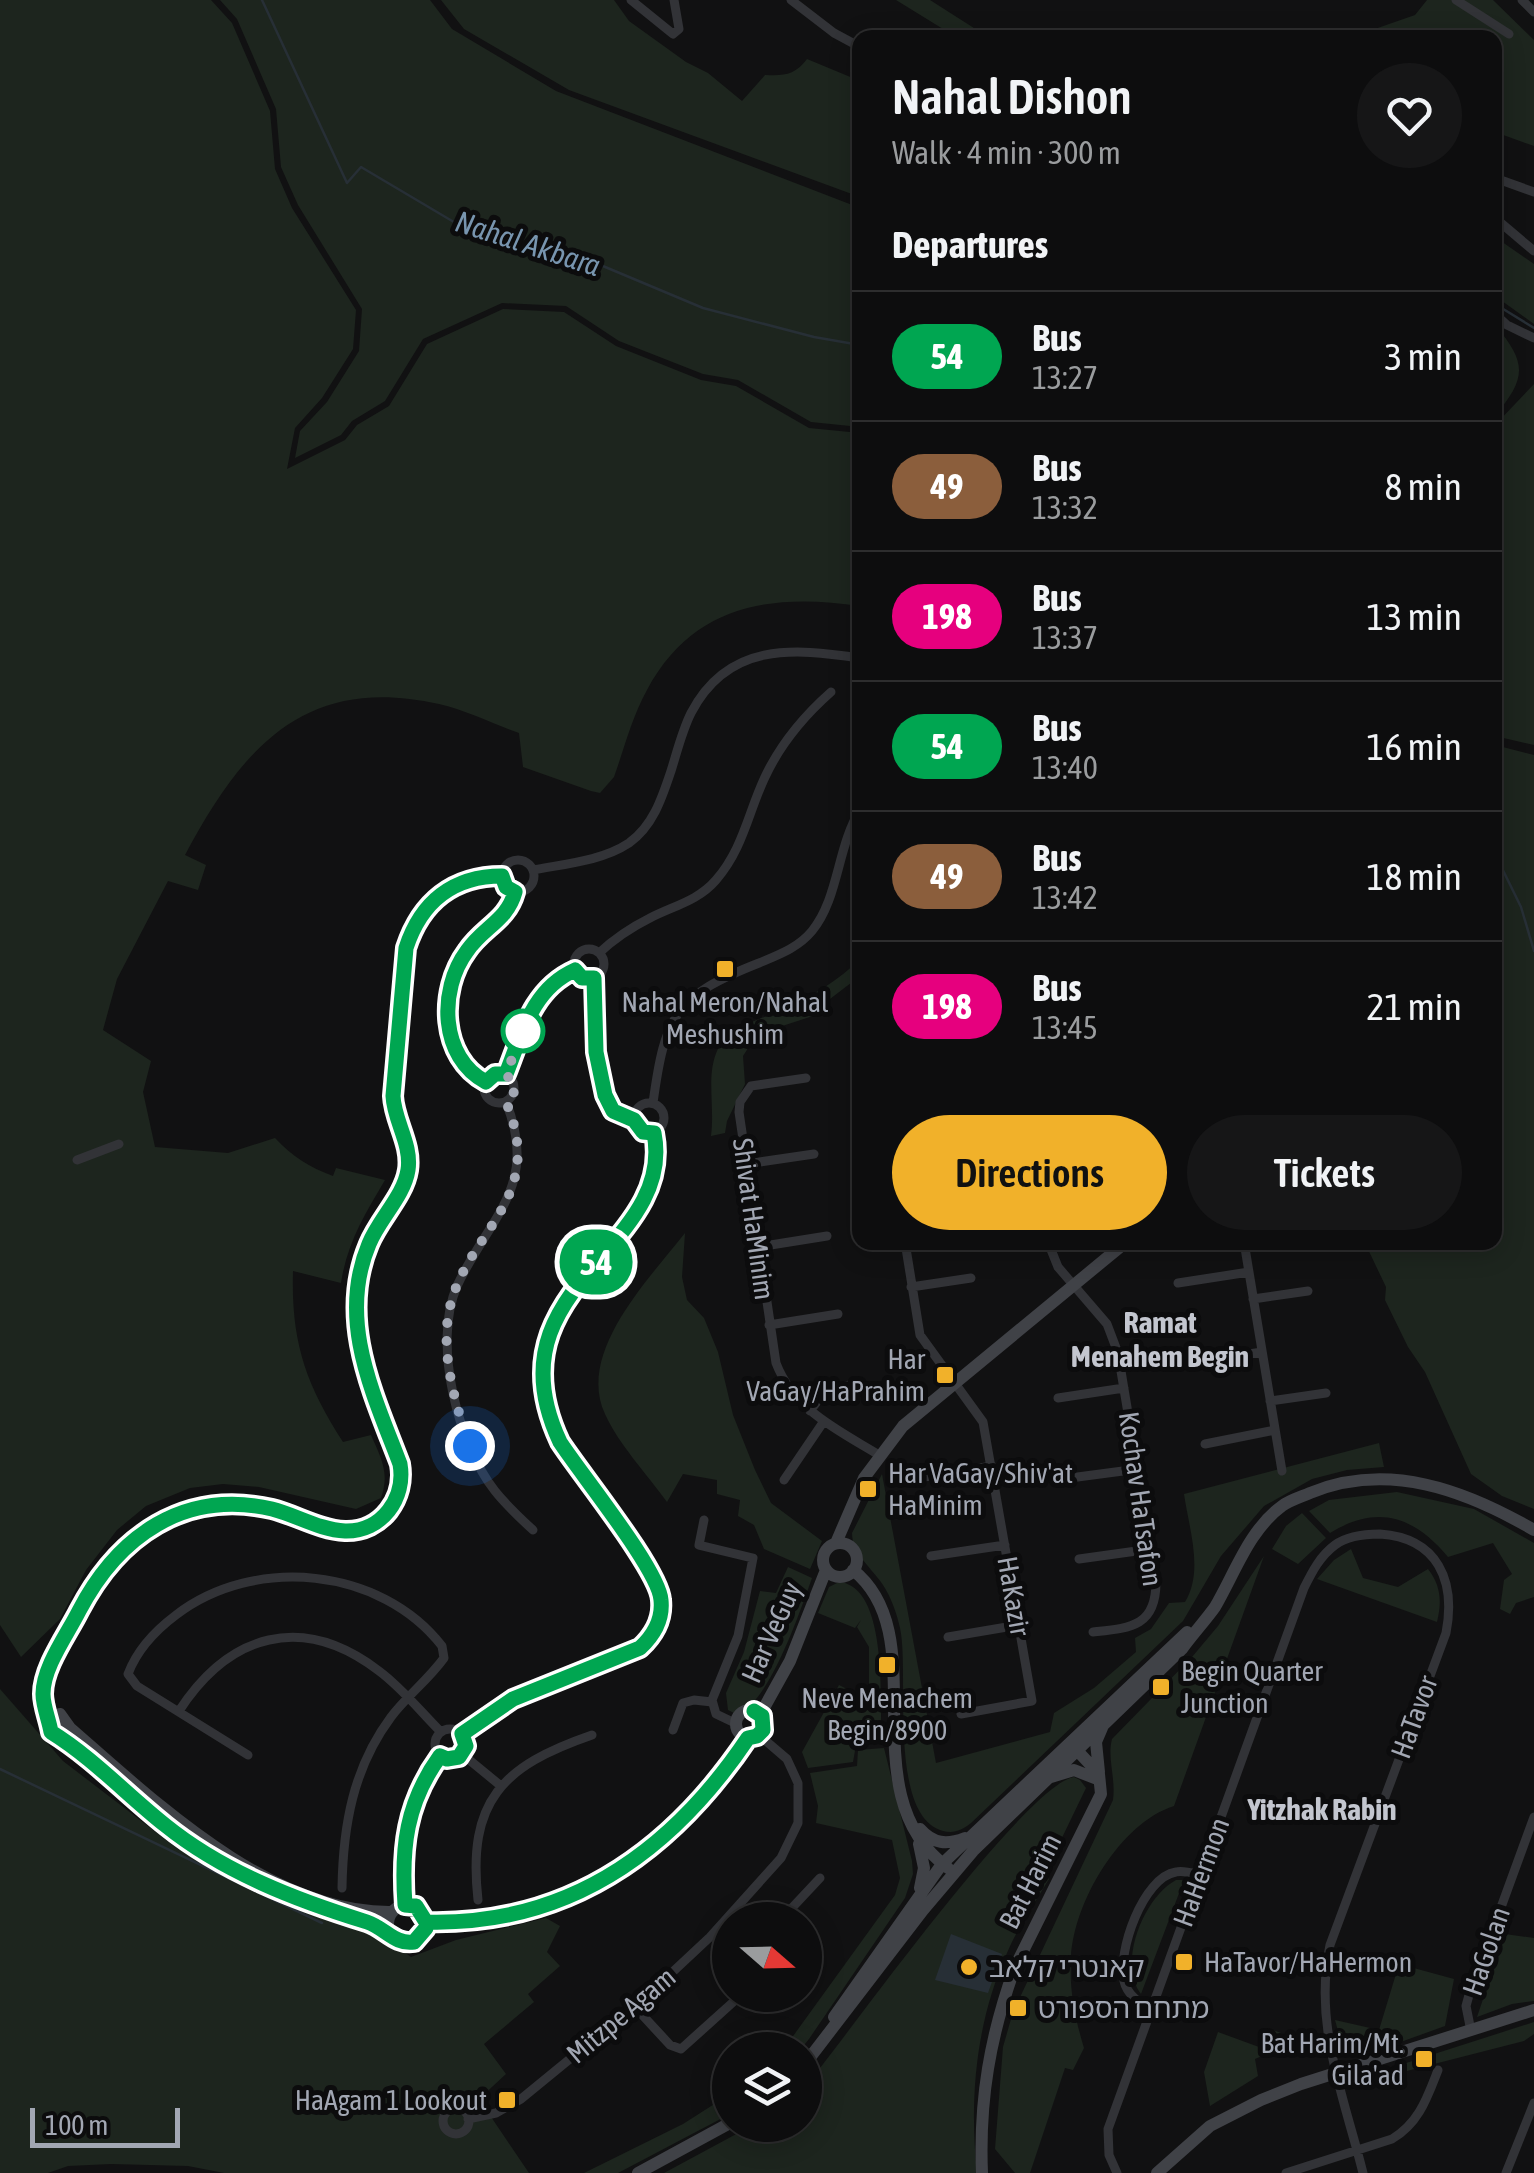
<!DOCTYPE html>
<meta charset="utf-8">
<style>
:root{--surface:#0d0d0e;--page:#161617;--text:#f1f3f6;--muted:#9a9c9e;--line:#2d2d2e;--accent:#f1b12a}
body{margin:0;font-family:"Asap Condensed","Noto Sans Hebrew",sans-serif;background:var(--page);color:var(--text);height:100vh;display:flex;flex-direction:column;font-size:38px;white-space:nowrap}
*{box-sizing:border-box;margin:0}
p{font-size:32px;color:var(--muted)}
.icon{flex:none;width:55px;height:55px;fill:none;stroke:currentColor;stroke-width:2;stroke-linecap:round;stroke-linejoin:round}
.map{position:relative;flex:1;overflow:hidden}
.side{position:absolute;left:852px;top:30px;width:650px;height:1220px;display:flex;flex-direction:column;background:var(--surface);border-radius:20px;box-shadow:0 5px 25px #0003,0 0 0 2px var(--line)}
.side>*{flex:none}
.badge{padding:0 20px;border-radius:32px;font-size:35px;line-height:65px}
.needle{width:65px;rotate:110deg}
.buttons{position:absolute;left:712px;top:1902px;display:grid;gap:20px}
.buttons a{display:grid;place-items:center;width:110px;height:110px;border-radius:50%;background:var(--surface);box-shadow:0 5px 25px #0003,0 0 0 2px var(--line);font-size:50px}
.scale{position:absolute;left:30px;bottom:25px;width:150px;box-sizing:border-box;padding-left:10px;border:5px solid #a2a7b3;border-top:0;font-size:28px;line-height:35px;white-space:nowrap;color:#a2a7b3;-webkit-text-stroke:8px #0c0c0d;paint-order:stroke}
.you{position:absolute;width:50px;height:50px;margin:-25px;border:8px solid #fff;border-radius:50%;background:#1a73e8;box-shadow:0 0 0 15px #1a73e833}
.map>.badge{position:absolute;translate:-50% -50%;box-shadow:0 0 0 5px #fff}
h2{padding:0 40px;font-size:38px;line-height:90px}
.round{display:grid;place-items:center;flex:none;width:105px;height:105px;border-radius:52px;background:var(--page)}
.head{display:flex;align-items:center;justify-content:space-between;height:170px;padding:0 40px}
h1{font-size:48px;font-weight:600;line-height:75px}
.cta{display:flex;gap:20px;margin-top:auto;padding:20px 40px}
.cta a{flex:1;height:115px;border-radius:60px;background:var(--accent);color:#111;font-size:40px;font-weight:600;line-height:115px;text-align:center}
.cta a+a{background:var(--page);color:var(--text)}
ul{padding:0;list-style:none}
li{display:flex;align-items:center;gap:30px;height:130px;padding:0 40px;border-top:2px solid var(--line)}
li div{flex:1}
li b{display:block;font-size:38px}
li em{font-style:normal}
li .badge{min-width:110px;font-weight:700;text-align:center}
.map>svg:first-child{display:block}
</style>
<div class="map">
<svg width="1534" height="2173" viewBox="0 0 1534 2173">
<rect width="100%" height="100%" fill="#111112"/>
<path fill="#1d251e" d="M 0,0 L 211,0 L 232,23 L 270,111 L 275,169 L 292,208 L 356,310 L 353,349 L 322,398 L 295,428 L 287,469 L 345,440 L 357,425 L 389,406 L 427,344 L 503,309 L 564,312 L 616,346 L 701,380 L 736,386 L 809,428 L 860,433 L 860,606 C 772,593 693,604 647,690 C 632,717 624,749 614,777 L 600,793 L 591,791 L 523,767 L 519,733 C 493,724 466,710 439,704 C 306,674 243,746 185,855 L 206,865 L 198,890 L 168,881 L 117,979 L 103,1030 L 151,1061 L 143,1092 L 155,1147 L 228,1153 L 275,1138 C 293,1157 309,1167 333,1176 L 336,1168 L 385,1180 C 365,1214 347,1243 341,1283 L 293,1271 C 291,1341 305,1383 343,1442 L 371,1435 C 381,1458 390,1473 381,1498 L 356,1509 L 259,1487 L 223,1484 L 190,1488 L 146,1506 L 117,1530 L 86,1570 L 60,1619 L 21,1657 L 0,1625 Z
M 220,0 L 430,0 L 452,29 L 556,91 L 860,208 L 860,427 L 811,422 L 738,380 L 703,374 L 619,341 L 566,306 L 502,303 L 423,339 L 385,401 L 352,421 L 341,435 L 295,458 L 300,431 L 327,402 L 359,351 L 362,309 L 298,205 L 281,167 L 276,109 L 237,19 Z
M 441,0 L 614,0 L 629,21 L 686,62 L 708,73 L 742,101 L 765,75 C 784,76 795,75 807,59 L 860,81 L 860,197 L 569,90 L 464,29 Z
M 896,0 L 930,0 L 988,37 L 956,37 Z
M 1427,0 L 1493,0 L 1534,40 L 1534,146 L 1495,132 L 1495,38 L 1349,38 L 1415,15 Z
M 1495,237 L 1534,264 L 1534,324 L 1495,296 Z
M 1495,325 C 1528,364 1526,378 1495,416 Z
M 1534,384 L 1534,745 L 1495,736 L 1495,425 Z
M 1495,745 L 1534,755 L 1534,1509 L 1502,1496 L 1471,1474 L 1425,1372 L 1408,1347 L 1385,1300 L 1386,1287 L 1365,1243 L 1495,1242 Z
M 860,959 L 860,976 L 830,999 L 816,1015 L 770,1030 L 752,1042 L 743,1056 L 745,1084 L 727,1121 L 725,1133 L 711,1136 C 716,1097 700,1060 732,1030 C 779,1011 824,995 860,959 Z
M 685,1233 L 682,1277 L 687,1300 L 704,1318 L 718,1352 L 733,1415 L 755,1470 L 771,1503 L 822,1541 L 810,1569 L 764,1549 L 754,1525 L 738,1516 L 740,1500 L 717,1494 L 717,1480 L 683,1474 L 667,1502 C 647,1474 619,1445 605,1414 C 576,1352 650,1278 685,1233 Z
M 1379,1443 L 1384,1467 L 1347,1470 L 1312,1479 L 1264,1506 L 1221,1556 L 1183,1621 L 971,1823 C 962,1830 954,1834 943,1831 C 887,1816 910,1673 900,1628 C 897,1614 891,1597 883,1585 C 872,1568 852,1554 852,1533 L 882,1474 L 936,1763 L 1050,1732 L 1054,1713 L 1094,1688 L 1136,1652 L 1135,1638 L 1151,1629 L 1169,1603 L 1185,1602 C 1204,1571 1189,1529 1184,1494 Z
M 1397,1492 L 1474,1509 L 1534,1543 L 1534,1597 L 1516,1603 L 1510,1614 L 1500,1609 L 1504,1580 L 1512,1574 L 1493,1543 L 1448,1557 C 1414,1516 1377,1504 1330,1533 L 1309,1511 L 1329,1500 Z
M 1302,1513 L 1326,1538 L 1298,1564 L 1272,1549 L 1286,1526 Z
M 1351,1549 L 1363,1578 L 1398,1587 L 1428,1569 C 1441,1586 1442,1601 1437,1622 L 1317,1579 L 1334,1560 Z
M 1264,1556 L 1174,1806 C 1120,1823 1074,1902 1071,1957 C 1069,1990 1075,2018 1084,2048 L 1073,2070 L 1065,2068 L 1030,2173 L 1015,2173 L 995,2149 L 1003,2047 L 1013,2012 L 1113,1800 C 1116,1779 1107,1758 1112,1739 L 1192,1657 L 1218,1626 Z
M 788,1567 L 812,1578 C 800,1612 770,1700 738,1715 L 728,1710 L 726,1693 L 744,1652 L 760,1591 L 776,1593 Z
M 839,1582 C 889,1586 880,1706 881,1743 L 856,1745 L 853,1762 L 808,1768 L 802,1752 L 839,1685 L 869,1700 L 869,1647 L 857,1627 L 861,1620 L 855,1628 L 818,1613 L 829,1587 Z
M 0,1689 L 63,1761 L 178,1849 L 332,1920 L 375,1931 L 411,1957 L 456,1940 L 546,1918 L 560,1926 L 547,1952 L 560,1966 L 528,1994 L 534,2002 L 484,2044 L 506,2074 L 479,2099 L 529,2173 L 224,2173 L 188,2166 L 111,2164 L 68,2166 L 48,2173 L 0,2173 Z
M 884,1748 L 912,1861 L 913,1874 L 905,1898 L 809,2039 L 800,2050 L 783,2050 L 895,1895 L 900,1878 L 892,1840 L 816,1823 L 818,1806 L 810,1773 L 857,1766 L 858,1750 Z
M 1074,1777 L 1080,1780 L 1086,1788 L 1044,1875 L 1049,1879 C 1035,1903 1018,1927 1007,1953 C 976,2022 969,2098 977,2173 L 664,2173 L 753,2125 L 805,2125 L 805,2083 L 820,2068 C 858,2020 1028,1784 1074,1777 Z
M 1176,1880 L 1184,1880 L 1141,1994 C 1117,1963 1144,1897 1176,1880 Z
M 1505,1934 L 1534,1938 L 1534,2001 L 1512,2004 L 1477,2017 Z
M 1399,1964 L 1454,1979 L 1445,2026 L 1373,2052 L 1345,2057 L 1335,2020 L 1379,2030 Z
M 1534,2022 L 1534,2034 L 1524,2041 L 1356,2084 L 1350,2081 Z
M 1267,2028 L 1284,2034 L 1276,2050 L 1255,2059 L 1258,2076 L 1210,2106 L 1204,2072 L 1218,2032 L 1259,2047 Z
M 730,2094 L 730,2114 L 618,2173 L 584,2173 L 683,2124 Z"/>
<path fill="#272f36" d="M 951,1934 L 1002,1954 L 988,1993 L 935,1980 Z"/>
<g fill="none" stroke-linecap="round" stroke-linejoin="round">
<path stroke="#272f36" stroke-width="2.5" d="M 262,0 L 347,183 L 361,167 L 469,231 L 579,256 L 703,308 L 814,337 L 860,345
M 1495,304 L 1534,328
M 1495,854 L 1521,907 L 1534,951
M 0,1769 L 322,1923"/>
<path stroke="#323337" stroke-width="9" d="M 631,0 L 673,34 L 679,29 L 674,0
M 791,0 L 834,33 L 860,47
M 1456,0 L 1509,34
M 1522,0 L 1534,12
M 1495,178 L 1534,192
M 1495,218 L 1534,251
M 1495,314 L 1507,325 L 1534,338
M502 876a16 16 0 1 1 32 0a16 16 0 1 1-32 0Z
M 533,870 C 564,864 602,861 629,843 C 653,826 662,798 671,771 C 677,752 682,731 691,713 C 728,642 793,648 860,658
M574 964a15 15 0 1 1 30 0a15 15 0 1 1-30 0Z
M 599,953 C 614,939 632,927 650,918 C 673,906 698,901 716,880 C 743,849 748,813 765,777 C 780,745 805,715 831,692
M 594,978 L 599,1074 L 613,1111 L 634,1120
M484 1088a15 15 0 1 1 30 0a15 15 0 1 1-30 0Z
M 506,1074 C 522,1034 532,988 575,970
M 806,1078 L 751,1086 L 740,1102 L 739,1112 L 776,1363 C 794,1410 838,1430 879,1455
M 485,1082 C 440,1057 438,991 467,951 C 484,926 507,923 515,892
M 506,1102 C 540,1187 489,1217 457,1286 C 432,1343 458,1444 495,1491 C 506,1505 520,1518 533,1530
M634 1118a15 15 0 1 1 30 0a15 15 0 1 1-30 0Z
M 653,1103 C 665,1015 675,996 759,963 C 778,955 798,948 812,931 C 839,898 837,847 860,810
M 77,1160 L 119,1144
M 746,1164 L 814,1154
M 905,1242 L 920,1335 L 983,1422 L 1032,1701 L 961,1714
M 1048,1242 L 1058,1267 L 1107,1324 L 1118,1353 L 1156,1582 C 1156,1627 1130,1628 1093,1632
M 1244,1242 L 1282,1471
M 758,1247 L 827,1236
M 1178,1283 L 1249,1272
M 911,1287 L 971,1278
M 1253,1299 L 1308,1291
M 769,1325 L 838,1314
M 1191,1363 L 1262,1352
M 1058,1398 L 1124,1388
M 1270,1401 L 1326,1393
M 810,1411 L 825,1391 L 850,1385
M 1205,1444 L 1275,1430
M 918,1478 L 992,1466
M 1070,1478 L 1138,1469
M 784,1480 L 824,1421
M 704,1520 L 699,1545 L 753,1558 L 738,1636 L 712,1700 L 716,1714 L 737,1724
M 931,1556 L 1005,1545
M 1079,1559 L 1151,1549
M 948,1637 L 1019,1625
M 179,1711 C 229,1634 302,1612 379,1671 C 402,1688 421,1712 441,1732
M435 1744a15 15 0 1 1 30 0a15 15 0 1 1-30 0Z
M 673,1730 L 683,1703 L 694,1700 L 712,1702
M 51,1732 C 49,1720 43,1706 43,1694 C 43,1666 67,1635 79,1611 C 118,1535 185,1489 272,1509 C 296,1515 321,1530 345,1531 C 382,1532 406,1498 400,1464 C 373,1393 337,1320 369,1244 C 379,1219 404,1196 408,1170 C 412,1144 394,1121 393,1096 C 405,1013 379,876 502,875
M 462,1734 C 499,1702 541,1686 586,1668 C 605,1661 629,1658 644,1644 C 663,1627 665,1602 655,1579 L 560,1442 C 486,1286 676,1251 655,1133
M 462,1754 L 501,1786
M 248,1755 L 137,1686 L 128,1674 C 137,1650 156,1630 176,1615 C 254,1555 381,1567 442,1646 L 444,1658 C 428,1680 407,1696 391,1717 C 353,1768 343,1826 342,1888
M 478,1900 C 467,1801 502,1766 592,1735
M 405,1905 C 401,1848 406,1802 440,1756
M 799,1920 L 790,1910 L 820,1878
M 805,1926 L 810,1931 L 805,1935
M 634,2006 L 670,2045 L 681,2049 L 741,1995
M 1151,2010 C 1140,2003 1127,1995 1124,1981 C 1117,1952 1143,1877 1176,1872 C 1183,1870 1192,1873 1200,1875
M 1471,2031 L 1466,2006 L 1469,1995 L 1534,1817
M443 2121a13 13 0 1 1 26 0a13 13 0 1 1-26 0Z
M 468,2119 L 496,2113 L 521,2099 L 648,1995 L 710,1937 L 781,1858 L 798,1823 L 798,1783 L 787,1759 L 759,1735
M 1117,2173 L 1109,2155 L 1108,2129 L 1304,1588 C 1312,1572 1320,1556 1335,1545 C 1347,1536 1366,1534 1380,1534 C 1438,1538 1456,1581 1446,1633 L 1330,1945 C 1313,2025 1344,2096 1363,2173
M 1286,2173 L 1392,2139 C 1419,2123 1427,2098 1438,2070
M 1506,2173 L 1534,2103"/>
<path stroke="#404247" stroke-width="12" d="M823 1560a17 17 0 1 1 34 0a17 17 0 1 1-34 0Z
M 836,1543 L 864,1478 L 903,1426 L 1126,1242
M 853,1570 C 938,1638 846,1793 948,1868
M736 1724a14 14 0 1 1 28 0a14 14 0 1 1-28 0Z
M 60,1714 L 70,1728 C 155,1802 271,1914 392,1912
M 760,1715 L 790,1661 L 826,1570
M 51,1732 L 76,1748 L 165,1825 L 194,1845 L 289,1896 L 389,1931
M 1099,1772 L 1096,1742 L 1102,1728
M 1051,1777 L 1074,1770 L 1097,1779
M 920,1829 C 933,1844 947,1845 965,1838
M 919,1844 L 924,1868 L 920,1888
M388 1924a19 19 0 1 1 38 0a19 19 0 1 1-38 0Z
M 426,1922 C 571,1925 670,1852 748,1738
M 834,2017 L 942,1864 L 1187,1632
M 805,2064 L 923,1910 L 973,1851 L 1182,1649 C 1192,1635 1205,1621 1215,1607 C 1235,1573 1249,1530 1282,1506 C 1290,1500 1301,1497 1310,1493 C 1388,1461 1465,1490 1534,1530
M 638,2173 L 730,2123
M 982,2173 C 979,2100 990,2036 1015,1967 L 1101,1794 L 1099,1774 L 1073,1746
M 1157,2173 L 1210,2126 L 1261,2100 L 1301,2084 L 1534,2010"/>
</g>
<g fill="none" stroke-linecap="round" stroke-linejoin="round">
<g stroke="#fff" stroke-width="22">
<path id="line" d="M 426,1928 L 414,1942 C 395,1945 385,1928 367,1922 C 296,1900 223,1872 165,1825 C 126,1794 93,1758 51,1732 C 49,1720 43,1706 43,1694 C 43,1667 67,1635 79,1611 C 118,1536 184,1489 272,1509 C 296,1515 320,1530 345,1531 C 382,1532 406,1498 400,1464 C 373,1393 337,1320 369,1244 C 379,1219 404,1196 408,1170 C 412,1144 394,1121 393,1096 L 406,948 C 421,902 453,876 502,876 L 506,887 L 515,892 C 507,921 483,927 467,951 C 438,990 440,1058 486,1082 L 495,1074 L 506,1074 C 522,1034 532,989 575,970 L 582,978 L 594,978 L 596,1052 L 605,1095 L 613,1111 L 634,1120 L 643,1132 L 654,1133 C 677,1250 486,1285 560,1442 C 580,1473 659,1570 661,1600 C 663,1619 654,1635 640,1648 L 513,1699 L 462,1734 L 466,1746 L 459,1757 L 447,1759 L 440,1756 C 406,1803 401,1848 405,1905 L 416,1906 L 426,1922 C 568,1926 672,1851 748,1738 L 757,1736 L 763,1730 L 762,1716 L 754,1711"/>
</g>
<use href="#line" stroke="#00a651" stroke-width="15"/>
<path stroke="#a2a7b3" stroke-width="10" stroke-dasharray="0 18" d="M 470,1446 C 456,1407 442,1359 448,1317 C 461,1232 549,1204 506,1102 L 513,1096 L 515,1086 L 506,1074 L 523,1031"/>
</g>
<g fill="#f1b12a" stroke="#0c0c0d" stroke-width="4">
<rect x="715" y="959" width="20" height="20" rx="5"/>
<rect x="935" y="1365" width="20" height="20" rx="5"/>
<rect x="858" y="1479" width="20" height="20" rx="5"/>
<rect x="877" y="1655" width="20" height="20" rx="5"/>
<rect x="1151" y="1677" width="20" height="20" rx="5"/>
<rect x="1174" y="1952" width="20" height="20" rx="5"/>
<circle cx="969" cy="1967" r="10"/>
<rect x="1008" y="1998" width="20" height="20" rx="5"/>
<rect x="1414" y="2049" width="20" height="20" rx="5"/>
<rect x="497" y="2090" width="20" height="20" rx="5"/>
</g>
<circle fill="#fff" stroke="#00a651" stroke-width="5" cx="523" cy="1031" r="20"/>
<g text-anchor="middle" dominant-baseline="central" stroke-width="10" stroke-linejoin="round" paint-order="stroke">
<g font-size="28" fill="#a2a7b3" stroke="#0c0c0d" text-anchor="start">
<text x="725" y="1002" text-anchor="middle">Nahal Meron/Nahal<tspan x="725" dy="32">Meshushim</tspan></text>
<text x="925" y="1359" text-anchor="end">Har<tspan x="925" dy="32">VaGay/HaPrahim</tspan></text>
<text x="888" y="1473">Har VaGay/Shiv'at<tspan x="888" dy="32">HaMinim</tspan></text>
<text x="1181" y="1671">Begin Quarter<tspan x="1181" dy="32">Junction</tspan></text>
<text x="887" y="1698" text-anchor="middle">Neve Menachem<tspan x="887" dy="32">Begin/8900</tspan></text>
<text x="1204" y="1962">HaTavor/HaHermon</text>
<text x="989" y="1967">קאנטרי קלאב</text>
<text x="1038" y="2008">מתחם הספורט</text>
<text x="1404" y="2043" text-anchor="end">Bat Harim/Mt.<tspan x="1404" dy="32">Gila'ad</tspan></text>
<text x="487" y="2100" text-anchor="end">HaAgam 1 Lookout</text>
</g>
<g font-size="28" fill="#a2a7b3" stroke="#0c0c0d">
<text transform="translate(754 1219) rotate(82)">Shivat HaMinim</text>
<text transform="translate(1141 1499) rotate(82)">Kochav HaTsafon</text>
<text transform="translate(1014 1596) rotate(80)">HaKazir</text>
<text transform="translate(771 1632) rotate(-66)">Har VeGuy</text>
<text transform="translate(1414 1717) rotate(-70)">HaTavor</text>
<text transform="translate(1201 1872) rotate(-70)">HaHermon</text>
<text transform="translate(1030 1881) rotate(-63)">Bat Harim</text>
<text transform="translate(1486 1951) rotate(-71)">HaGolan</text>
<text transform="translate(621 2015) rotate(-40)">Mitzpe Agam</text>
</g>
<g font-size="30" font-style="italic" fill="#7895af" stroke="#0c0c0d">
<text transform="translate(528 243) rotate(18)">Nahal Akbara</text>
</g>
<g font-size="30" font-weight="bold" fill="#c3c6cf" stroke="#0c0c0d">
<text x="1160" y="1322">Ramat<tspan x="1160" dy="34">Menahem Begin</tspan></text>
<text x="1322" y="1809">Yitzhak Rabin</text>
</g>
</g>
</svg>
<div class="buttons">
<a><svg class="needle" viewBox="-14 -14 28 28"><path d="M0-13l5 13h-10z" fill="#e53935"/><path d="M0 13l5-13h-10z" fill="#9a9c9e"/></svg></a>
<a><svg class="icon" aria-label="layers" viewBox="0 0 24 24"><path d="M12 4l9 5-9 5-9-5zM3 14l9 5 9-5"/></svg></a>
</div>
<div class="scale">100 m</div>
<div class="you" style="left:470px;top:1446px"></div>
<b class="badge" style="left:596px;top:1262px;background:#00a651;color:#fff">54</b>
<section class="side">
<div class="head"><div><h1>Nahal Dishon</h1><p>Walk · 4 min · 300 m</p></div><a class="round"><svg class="icon" aria-label="heart" viewBox="0 0 24 24"><path d="M12 20l-8-8c-3-5 5-10 8-4 3-6 11-1 8 4z"/></svg></a></div>
<h2>Departures</h2>
<ul>
<li><span class="badge" style="background:#00a651;color:#fff">54</span><div><b>Bus</b><p>13:27</p></div><em>3 min</em></li>
<li><span class="badge" style="background:#8b5e3c;color:#fff">49</span><div><b>Bus</b><p>13:32</p></div><em>8 min</em></li>
<li><span class="badge" style="background:#e6007e;color:#fff">198</span><div><b>Bus</b><p>13:37</p></div><em>13 min</em></li>
<li><span class="badge" style="background:#00a651;color:#fff">54</span><div><b>Bus</b><p>13:40</p></div><em>16 min</em></li>
<li><span class="badge" style="background:#8b5e3c;color:#fff">49</span><div><b>Bus</b><p>13:42</p></div><em>18 min</em></li>
<li><span class="badge" style="background:#e6007e;color:#fff">198</span><div><b>Bus</b><p>13:45</p></div><em>21 min</em></li>
</ul>
<div class="cta"><a>Directions</a><a>Tickets</a></div>
</section>
</div>
